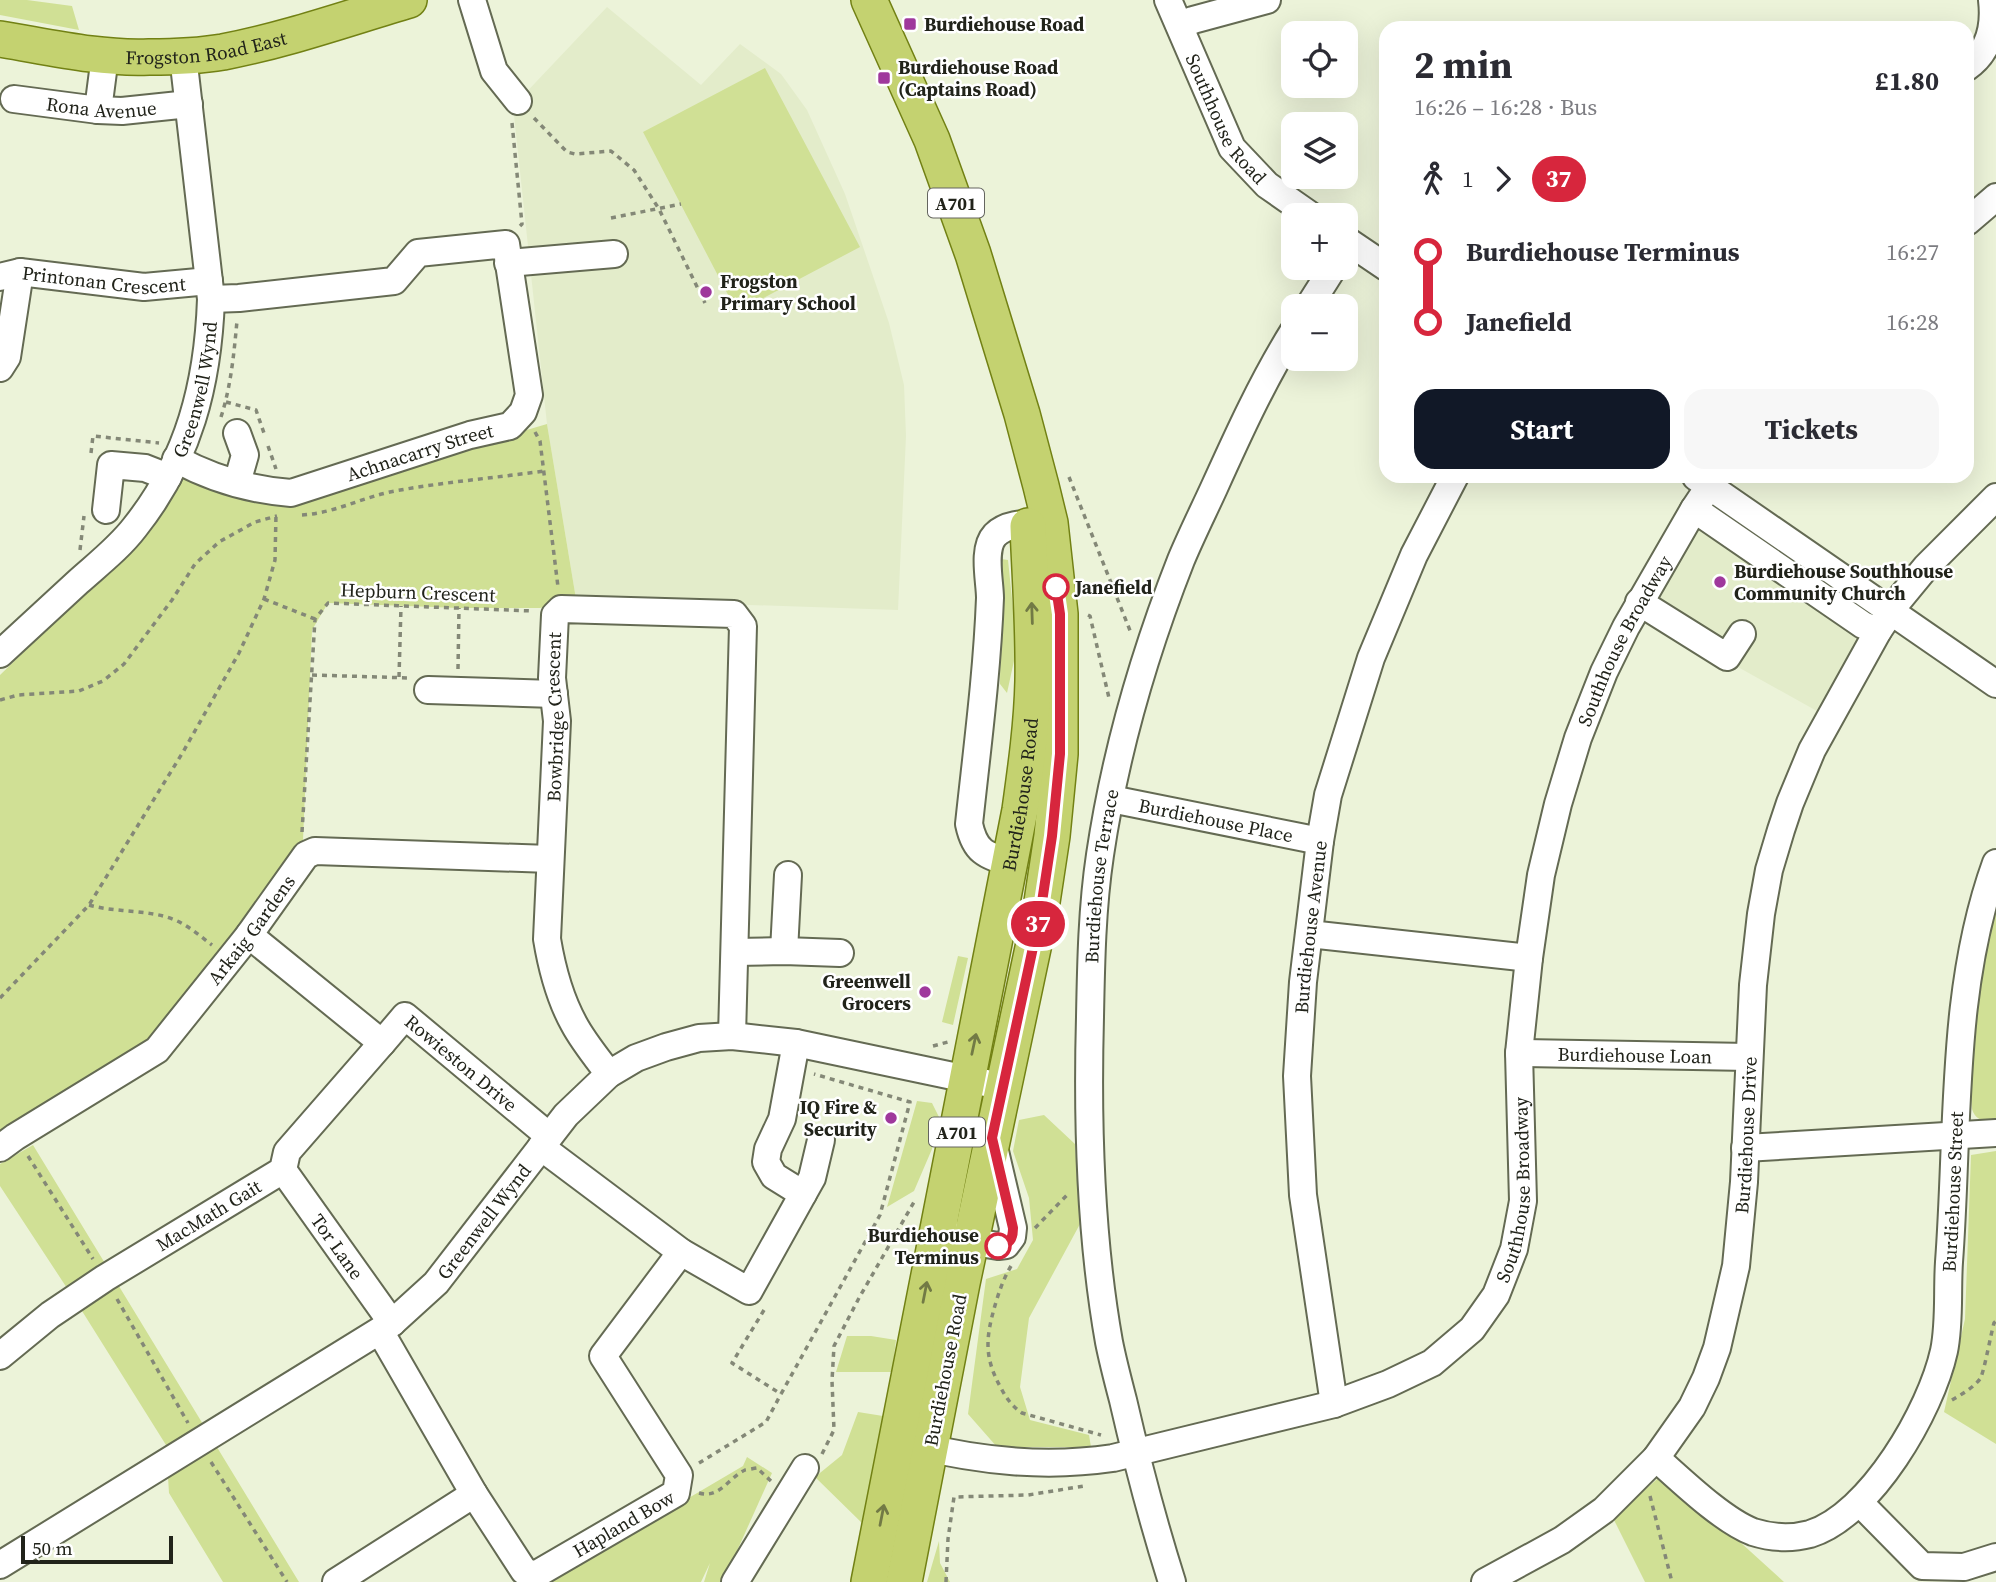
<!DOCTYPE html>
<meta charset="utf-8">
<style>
:root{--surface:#fff;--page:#f7f7f7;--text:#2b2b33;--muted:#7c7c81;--accent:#111827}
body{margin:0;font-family:"Source Serif 4",serif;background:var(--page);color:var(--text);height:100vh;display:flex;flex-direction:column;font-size:26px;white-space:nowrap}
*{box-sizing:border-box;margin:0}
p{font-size:23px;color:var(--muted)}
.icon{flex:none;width:38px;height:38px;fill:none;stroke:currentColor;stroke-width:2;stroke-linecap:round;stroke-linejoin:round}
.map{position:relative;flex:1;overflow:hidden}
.panel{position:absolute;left:1379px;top:21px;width:595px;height:462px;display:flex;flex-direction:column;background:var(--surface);border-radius:21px;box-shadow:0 7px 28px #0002}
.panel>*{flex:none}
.badge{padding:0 14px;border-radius:23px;font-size:24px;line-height:46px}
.controls{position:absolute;left:1281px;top:21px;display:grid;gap:14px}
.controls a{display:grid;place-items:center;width:77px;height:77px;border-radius:14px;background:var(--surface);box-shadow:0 7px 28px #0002;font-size:35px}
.scale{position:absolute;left:21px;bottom:18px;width:152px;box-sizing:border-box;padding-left:7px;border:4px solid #21231a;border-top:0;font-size:19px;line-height:24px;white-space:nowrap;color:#21231a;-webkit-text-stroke:5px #fff;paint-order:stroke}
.map>.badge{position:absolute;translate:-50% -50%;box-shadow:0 0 0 4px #fff}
.legs{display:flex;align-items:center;gap:10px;height:77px;padding:0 35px;font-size:23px}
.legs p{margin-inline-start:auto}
.headline{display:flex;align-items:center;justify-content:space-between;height:119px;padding:0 35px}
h1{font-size:38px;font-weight:700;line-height:52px}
.button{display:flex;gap:14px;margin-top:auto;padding:14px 35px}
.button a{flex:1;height:80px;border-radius:21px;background:var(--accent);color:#fff;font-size:28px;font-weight:700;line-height:80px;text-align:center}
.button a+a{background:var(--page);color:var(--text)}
ul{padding:0 35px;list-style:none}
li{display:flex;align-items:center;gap:24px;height:70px;font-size:26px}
li i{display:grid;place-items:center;width:10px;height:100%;margin:0 9px;background:currentColor}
li i::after{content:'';width:18px;height:18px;margin:-9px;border:5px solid;border-radius:50%;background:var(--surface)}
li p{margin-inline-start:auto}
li:first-child i{background:linear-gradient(#0000 50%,currentColor 0)}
li:last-child i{background:linear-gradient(currentColor 50%,#0000 0)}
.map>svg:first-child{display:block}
</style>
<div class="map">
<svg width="1996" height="1582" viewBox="0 0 1996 1582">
<rect width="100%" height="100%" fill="#ecf3d9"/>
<path fill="#e3ecca" d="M 607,7 L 701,85 L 740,44 L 781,74 L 807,110 L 845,194 L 889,323 L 904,385 L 906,436 L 898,610 L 576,599 L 547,424 L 514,115 L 518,101 Z
M 1714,500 L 1880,610 L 1824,715 L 1643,614 Z"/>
<path fill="#d0e095" d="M 0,0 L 27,0 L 72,6 L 79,30 L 0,15 Z
M 765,68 L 860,247 L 737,312 L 643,132 Z
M 547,424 L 576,599 L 540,608 L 459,608 L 328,603 L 312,630 L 303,840 L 150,1044 L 0,1135 L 0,675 L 119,560 L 182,476 L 284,502 Z
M 1001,559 L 1008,560 L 1017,647 L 1007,693 L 1000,684 Z
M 1996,909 L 1996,1120 C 1985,1121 1976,1122 1972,1109 C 1965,1043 1980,974 1996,909 Z
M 958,956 L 968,958 L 953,1025 L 942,1022 Z
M 917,1101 L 932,1103 L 939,1117 L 932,1149 L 914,1191 L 887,1207 Z
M 1044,1115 L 1075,1144 L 1080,1224 L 1029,1318 L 1020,1387 L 1030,1420 L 1089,1435 L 1091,1447 L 997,1447 L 968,1414 L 986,1279 L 1017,1269 L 1033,1240 L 1029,1198 L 1013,1151 L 1019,1120 Z
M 33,1145 L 299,1582 L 223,1582 L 169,1493 L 166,1445 L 82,1311 L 0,1186 L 0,1164 Z
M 1996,1151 L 1996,1444 L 1944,1412 L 1965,1319 L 1971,1155 Z
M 847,1336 L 871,1336 L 896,1340 L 892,1372 L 836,1372 Z
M 858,1412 L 883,1416 L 864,1525 L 815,1477 L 842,1455 Z
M 747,1457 L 772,1473 L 723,1582 L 704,1582 L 710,1563 L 701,1582 L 546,1582 L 743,1466 Z
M 1664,1473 L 1784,1582 L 1645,1582 L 1613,1518 Z
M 939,1541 L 940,1563 L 950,1582 L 927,1582 Z"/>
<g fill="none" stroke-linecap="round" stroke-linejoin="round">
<g stroke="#646a53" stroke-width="30">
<g id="minor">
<path d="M 472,0 L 494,71 L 518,101"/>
<path id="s1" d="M 1168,0 L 1232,148 L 1267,185 L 1310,215"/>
<path d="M 1180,25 L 1193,20 L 1267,0"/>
<path d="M 1967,67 C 1989,52 1995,26 1992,0"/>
<path id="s2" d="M 14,99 L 98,110 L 122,111 L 189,104"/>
<path d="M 98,110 L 105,56"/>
<path d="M 1967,222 L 1996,197"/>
<path d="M 1346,240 L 1386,267"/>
<path d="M 508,263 L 614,254"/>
<path id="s3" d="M 0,277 L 20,272 L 144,287 L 209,281"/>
<path d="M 1309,306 L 1333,268"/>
<path d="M 0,368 L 7,357 L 20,272"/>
<path d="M 237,433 L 245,455 L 237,483"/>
<path id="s4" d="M 176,459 C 211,478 251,490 291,493 L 470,435 L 510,426 L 523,412 L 529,395 L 506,244 L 418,253 L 394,281 L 239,298 L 211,299"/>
<path d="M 1696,477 L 1996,684"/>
<path d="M 1694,509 L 1863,625 L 1878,631"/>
<path d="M 106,510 L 111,465 L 145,468 L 168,477"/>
<path d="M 1639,602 L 1727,657 L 1742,634"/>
<path id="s5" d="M 0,654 C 26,630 52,606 78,582 C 98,564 119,548 135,527 C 189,459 208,384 211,299 L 183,56"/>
<path d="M 428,690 L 554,694"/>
<path id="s6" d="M 1111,799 L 1320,841"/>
<path d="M 1011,863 C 985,855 975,852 969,824 C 977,749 987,674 990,598 C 990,581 982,549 995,535 C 1008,522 1030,524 1046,523"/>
<path d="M 1309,934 L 1529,958"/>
<path id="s7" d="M 249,935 L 382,1043 L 405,1016 L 549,1136"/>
<path d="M 784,951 L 788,875"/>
<path d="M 735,952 L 784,951 L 840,953"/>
<path id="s8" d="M 1519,1053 L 1749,1057"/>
<path id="s9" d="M 609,1074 C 597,1058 583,1041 574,1024 C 559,997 552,969 547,939 L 557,721 L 552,678 L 555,615 L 561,609 L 734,614 L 743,626 L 732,1036"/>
<path d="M 541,1147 L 681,1252 L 749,1291 L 803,1194 L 774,1176 L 766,1162 L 768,1149 L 782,1119 L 796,1043"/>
<path id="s10" d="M 0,1148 L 15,1137 L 157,1050 L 249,935 L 306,855 L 315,851 L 550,859"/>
<path d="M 1745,1148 L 1996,1133"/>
<path id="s11" d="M 283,1170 L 392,1323"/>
<path d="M 803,1194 L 812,1178 L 821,1140"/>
<path d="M 956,1235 L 986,1244 L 998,1246 L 1006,1245 L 1012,1237 L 1013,1228 L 994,1147"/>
<path id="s12" d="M 380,1331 L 474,1494 L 524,1571 L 535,1575 L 676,1493 L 679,1475 L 603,1356 L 681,1252"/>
<path id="s13" d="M 0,1356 L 50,1315 L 105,1278 L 283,1170 L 287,1152 L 382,1043"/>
<path id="s14" d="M 1334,1404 L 1303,1195 L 1297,1076 L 1303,982 L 1320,841 L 1328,795 L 1371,658 L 1414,555 L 1455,476"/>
<path id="s15" d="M 914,1445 C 981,1461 1045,1468 1113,1458 L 1334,1404 L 1388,1384 L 1432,1363 L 1472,1329 L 1496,1295 L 1514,1249 L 1523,1201 L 1519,1053 L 1529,958 L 1541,875 L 1558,804 L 1578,738 L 1604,672 L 1626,627 L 1694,509 L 1716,476"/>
<path id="s16" d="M 1656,1458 C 1681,1480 1722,1520 1753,1532 C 1772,1538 1791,1539 1810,1534 C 1871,1515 1931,1410 1944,1351 C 1950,1322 1947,1292 1949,1262 C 1959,1129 1950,990 1996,863"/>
<path d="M 1859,1502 L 1922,1566 L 1964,1567 L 1996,1557"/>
<path id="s17" d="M 0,1565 L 392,1323 L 436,1283 L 566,1115 L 609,1074 L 636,1058 L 666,1047 L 699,1038 L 732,1036 L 796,1043 L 986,1083"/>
<path d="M 336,1582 L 474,1494"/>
<path d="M 735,1582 L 805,1468"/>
<path id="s18" d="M 1172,1582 C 1153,1522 1137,1461 1123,1400 C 1118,1381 1113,1362 1109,1342 C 1090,1235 1087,1126 1090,1017 C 1091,963 1092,908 1100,855 C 1115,754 1144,654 1181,560 C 1191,536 1203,512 1214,488 C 1238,435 1262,382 1293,332"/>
<path id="s19" d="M 1485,1582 L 1562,1540 L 1604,1510 L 1656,1458 L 1692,1407 L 1706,1378 L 1717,1348 L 1736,1266 L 1744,1182 L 1753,985 L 1761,914 L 1769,870 L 1781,830 L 1790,803 L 1812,750 L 1878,631 L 1898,601 L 1926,567 L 1996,497"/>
</g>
</g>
<g stroke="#728114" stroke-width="38">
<g id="major">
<path d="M 869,0 L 932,140 L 973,254 L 1022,414 L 1041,486 L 1050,523 L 1060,614 L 1060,754 L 1052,836 L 1040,915 L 962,1283 L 904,1582"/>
<path id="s20" d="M 0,39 C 49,47 99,59 149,57 C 173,57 199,56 223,52 C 286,40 348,18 409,0"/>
<path id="s21" d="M 869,1582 L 1020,810 C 1026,767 1032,724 1033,681 C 1034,629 1030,577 1028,526"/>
</g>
</g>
<path stroke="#848877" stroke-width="3.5" stroke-dasharray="5 5" stroke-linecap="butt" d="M 534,118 L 567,152 L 575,154 L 611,151 L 634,170 L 659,209 L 705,303
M 512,123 L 522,224 L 520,226
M 611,218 L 681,204
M 226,402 L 256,410 L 265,436
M 221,417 C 231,386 234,353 237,321
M 535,432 L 540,441 L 558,587
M 268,446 L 276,469
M 91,453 L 93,436 L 159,443
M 1069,477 L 1131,633
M 302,515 C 336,513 362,497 395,491 C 444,482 494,478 544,471
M 80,550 L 84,516
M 264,599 L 315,619
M 1088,615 L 1090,616 L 1109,698
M 458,669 L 459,608
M 312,675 L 411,678
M 399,677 L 401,606
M 0,700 L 18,695 L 79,691 L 103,681 L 124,664 L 172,600 L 195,564 L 219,542 L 255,522 L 277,516
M 302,832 L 315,619 L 328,603 L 533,611
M 89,905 C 117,913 149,909 175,920 C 189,926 200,936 212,945
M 0,998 L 89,905 L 183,752 L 239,653 L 264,599 L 275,560 L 276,514
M 933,1046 L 948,1042
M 28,1156 L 93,1259
M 1035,1228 L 1069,1193
M 1011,1266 C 1004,1278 1000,1289 996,1302 C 986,1336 983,1356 1001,1388 C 1006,1398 1012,1406 1022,1413 L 1101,1435
M 117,1299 L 188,1423
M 764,1310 L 732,1363 L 781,1394 L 880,1215 L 910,1102 L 814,1074
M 1952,1400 C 1962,1394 1973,1388 1980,1379 C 1984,1373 1991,1333 1994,1323 L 1996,1321
M 822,1454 L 834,1430 L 832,1381 L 834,1346 L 859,1298 L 914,1202
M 211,1462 L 287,1582
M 699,1463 L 766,1422 L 781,1394
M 699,1493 C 720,1499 728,1478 745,1470 C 746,1470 756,1468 757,1468 L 772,1482
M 1650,1496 L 1672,1582
M 946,1582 L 948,1539 L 954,1497 L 1028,1495 L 1084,1486"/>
<use href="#minor" stroke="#fff" stroke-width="26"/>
<use href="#major" stroke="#c4d270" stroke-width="35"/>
</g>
<defs><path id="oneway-shaft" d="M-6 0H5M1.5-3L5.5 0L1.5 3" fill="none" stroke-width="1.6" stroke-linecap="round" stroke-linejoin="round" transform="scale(1.75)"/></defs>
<g stroke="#727a45">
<use href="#oneway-shaft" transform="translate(1032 613) rotate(-92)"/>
<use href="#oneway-shaft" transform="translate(974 1044) rotate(-78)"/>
<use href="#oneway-shaft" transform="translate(925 1292) rotate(-79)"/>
<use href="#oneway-shaft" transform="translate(882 1515) rotate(-79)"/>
</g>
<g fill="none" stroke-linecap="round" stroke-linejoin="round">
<g stroke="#fff" stroke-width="16">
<path id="line-1" d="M 998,1246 C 1010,1244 1013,1239 1013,1228 L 992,1138 L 1040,915 L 1052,836 L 1060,754 L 1060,614 L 1056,587"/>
</g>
<use href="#line-1" stroke="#d7263d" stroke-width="10"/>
</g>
<g fill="#9f389c" stroke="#fff" stroke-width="2.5">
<rect x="903" y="17" width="14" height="14" rx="3.5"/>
<rect x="877" y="71" width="14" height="14" rx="3.5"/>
<circle cx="706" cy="292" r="7"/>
<circle cx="1720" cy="582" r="7"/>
<circle cx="925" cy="992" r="7"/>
<circle cx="891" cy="1118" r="7"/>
</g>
<g fill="#fff" stroke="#d7263d" stroke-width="3.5">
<circle cx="1056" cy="587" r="12"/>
<circle cx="998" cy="1246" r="12"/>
</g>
<g text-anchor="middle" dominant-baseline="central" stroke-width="5" stroke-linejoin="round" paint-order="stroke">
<g fill="#fff" stroke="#64655f" stroke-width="2">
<rect x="928" y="188.5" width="56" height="29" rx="5"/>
<rect x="929" y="1117.5" width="56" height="29" rx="5"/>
</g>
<g font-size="18" font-weight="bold" fill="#21231a">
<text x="956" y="203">A701</text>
<text x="957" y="1132">A701</text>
</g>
<g font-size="19" font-weight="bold" fill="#21231a" stroke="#fff" text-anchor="start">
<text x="924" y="24">Burdiehouse Road</text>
<text x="898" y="67">Burdiehouse Road<tspan x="898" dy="22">(Captains Road)</tspan></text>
<text x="720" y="281">Frogston<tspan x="720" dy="22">Primary School</tspan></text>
<text x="1734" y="571">Burdiehouse Southhouse<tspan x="1734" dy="22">Community Church</tspan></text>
<text x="911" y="981" text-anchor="end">Greenwell<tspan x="911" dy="22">Grocers</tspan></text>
<text x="877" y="1107" text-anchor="end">IQ Fire &amp;<tspan x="877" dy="22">Security</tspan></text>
</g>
<g font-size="19" fill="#21231a" stroke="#fff">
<text stroke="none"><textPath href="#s20" startOffset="208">Frogston Road East</textPath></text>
<text stroke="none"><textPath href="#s2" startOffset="88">Rona Avenue</textPath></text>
<text stroke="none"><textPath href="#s1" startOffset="133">Southhouse Road</textPath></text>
<text stroke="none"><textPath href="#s3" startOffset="105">Printonan Crescent</textPath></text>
<text stroke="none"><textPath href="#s5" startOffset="338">Greenwell Wynd</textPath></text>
<text stroke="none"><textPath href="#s4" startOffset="256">Achnacarry Street</textPath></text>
<text transform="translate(418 592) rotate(2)">Hepburn Crescent</text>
<text stroke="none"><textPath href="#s15" startOffset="1304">Southhouse Broadway</textPath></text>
<text stroke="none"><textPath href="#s9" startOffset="373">Bowbridge Crescent</textPath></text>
<text stroke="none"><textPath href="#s21" startOffset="802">Burdiehouse Road</textPath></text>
<text stroke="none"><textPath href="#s6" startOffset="107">Burdiehouse Place</textPath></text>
<text stroke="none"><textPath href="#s18" startOffset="716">Burdiehouse Terrace</textPath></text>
<text stroke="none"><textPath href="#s14" startOffset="480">Burdiehouse Avenue</textPath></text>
<text stroke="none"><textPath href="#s10" startOffset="338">Arkaig Gardens</textPath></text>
<text stroke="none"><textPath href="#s8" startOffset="116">Burdiehouse Loan</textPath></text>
<text stroke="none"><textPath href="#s7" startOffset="280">Rowieston Drive</textPath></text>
<text stroke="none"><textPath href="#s19" startOffset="555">Burdiehouse Drive</textPath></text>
<text stroke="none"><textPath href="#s15" startOffset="737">Southhouse Broadway</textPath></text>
<text stroke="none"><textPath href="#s16" startOffset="574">Burdiehouse Street</textPath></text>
<text stroke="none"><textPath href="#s13" startOffset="252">MacMath Gait</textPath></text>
<text stroke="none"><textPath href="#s17" startOffset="598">Greenwell Wynd</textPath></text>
<text stroke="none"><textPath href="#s11" startOffset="94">Tor Lane</textPath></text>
<text transform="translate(945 1370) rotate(-79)">Burdiehouse Road</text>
<text stroke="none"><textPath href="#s12" startOffset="394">Hapland Bow</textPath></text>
</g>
<g font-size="19" font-weight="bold" fill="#21231a" stroke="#fff" text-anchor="start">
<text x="1075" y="587">Janefield</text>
<text x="979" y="1235" text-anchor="end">Burdiehouse<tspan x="979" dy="22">Terminus</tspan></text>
</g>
</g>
</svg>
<div class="controls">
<a><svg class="icon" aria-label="locate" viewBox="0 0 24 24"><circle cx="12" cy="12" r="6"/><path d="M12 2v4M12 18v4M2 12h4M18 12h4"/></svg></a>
<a><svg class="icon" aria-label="layers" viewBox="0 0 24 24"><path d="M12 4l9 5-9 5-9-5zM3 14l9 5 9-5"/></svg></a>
<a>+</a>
<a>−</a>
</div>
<div class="scale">50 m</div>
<b class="badge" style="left:1038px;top:924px;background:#d7263d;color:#fff">37</b>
<section class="panel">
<div class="headline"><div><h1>2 min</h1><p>16:26 – 16:28 · Bus</p></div><b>£1.80</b></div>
<div class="legs"><svg class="icon" aria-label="walk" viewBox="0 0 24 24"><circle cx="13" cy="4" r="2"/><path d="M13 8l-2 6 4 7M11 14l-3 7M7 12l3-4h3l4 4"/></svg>1<svg class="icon" aria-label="forward" viewBox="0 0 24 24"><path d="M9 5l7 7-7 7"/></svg><b class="badge" style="background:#d7263d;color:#fff">37</b></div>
<ul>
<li><i style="color:#d7263d"></i><b>Burdiehouse Terminus</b><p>16:27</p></li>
<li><i style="color:#d7263d"></i><b>Janefield</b><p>16:28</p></li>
</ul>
<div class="button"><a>Start</a><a>Tickets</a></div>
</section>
</div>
